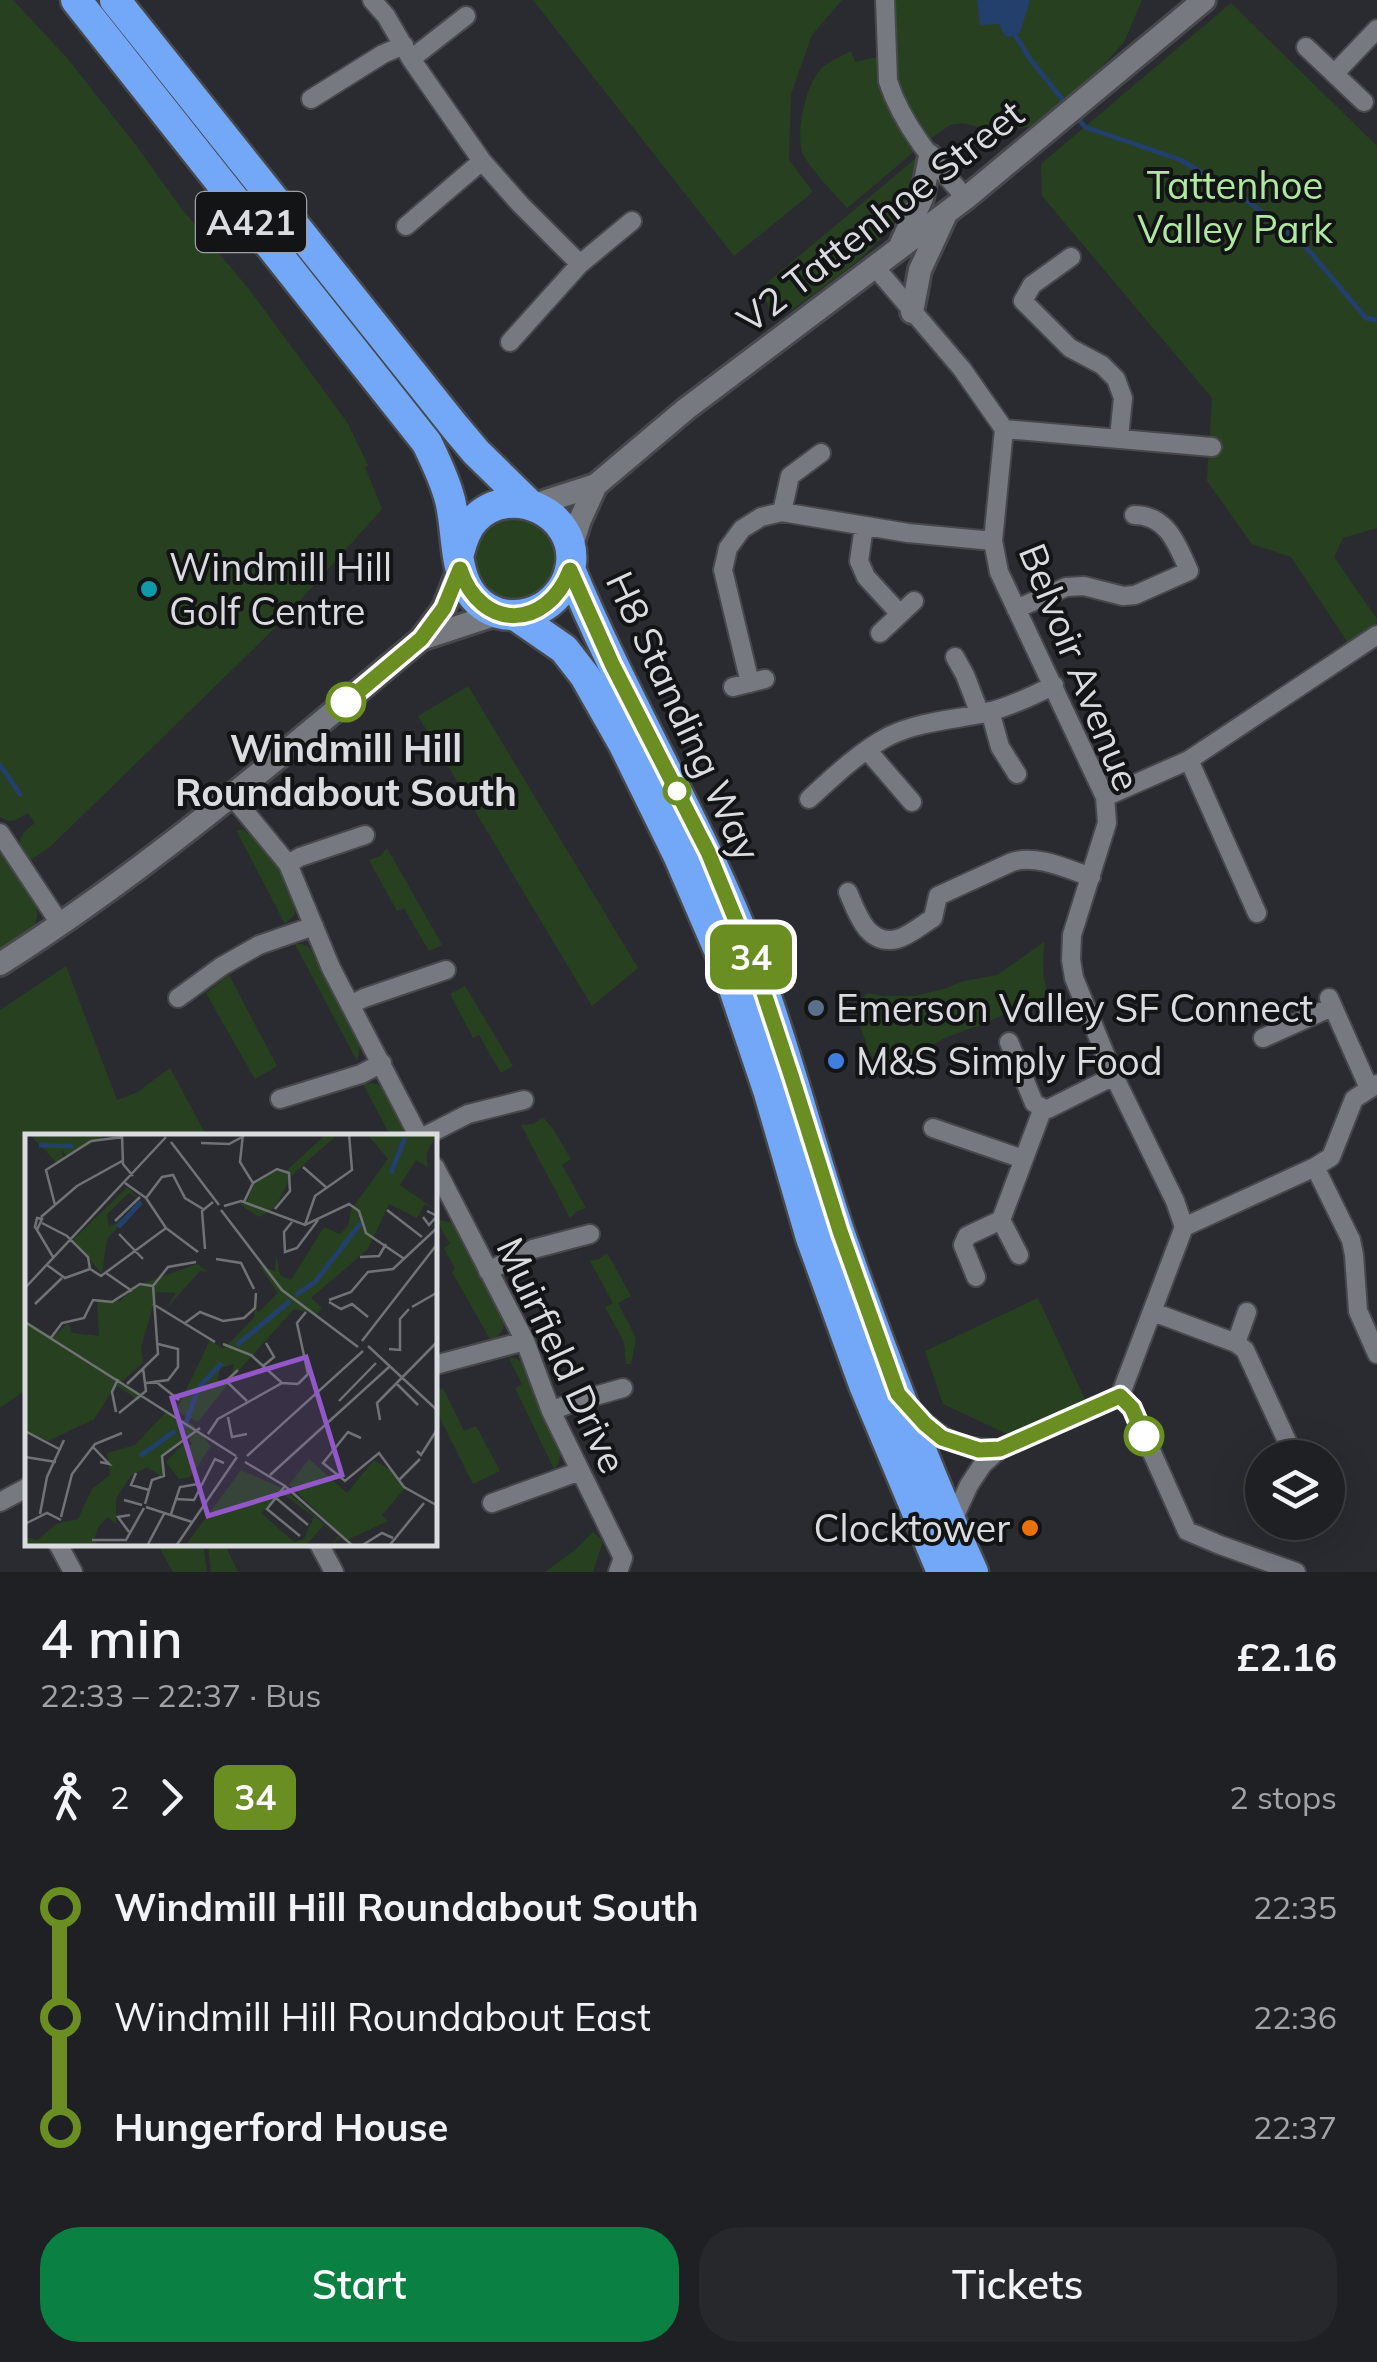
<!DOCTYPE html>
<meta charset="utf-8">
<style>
:root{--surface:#1f2024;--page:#27282c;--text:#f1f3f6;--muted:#a1a3a6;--line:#3c3e41;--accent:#0b8043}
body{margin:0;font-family:Mulish,sans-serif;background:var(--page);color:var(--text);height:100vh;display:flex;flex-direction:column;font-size:38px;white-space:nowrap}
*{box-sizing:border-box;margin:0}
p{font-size:32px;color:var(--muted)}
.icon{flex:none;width:55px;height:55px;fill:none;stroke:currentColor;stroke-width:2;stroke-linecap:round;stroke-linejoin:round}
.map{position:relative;height:1572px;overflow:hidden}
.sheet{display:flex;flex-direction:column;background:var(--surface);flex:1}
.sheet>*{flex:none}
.badge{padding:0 20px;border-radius:15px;font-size:35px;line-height:65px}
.tools{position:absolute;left:1245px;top:1440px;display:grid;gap:20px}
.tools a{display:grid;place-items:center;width:100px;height:100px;border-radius:50%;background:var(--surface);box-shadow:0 10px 40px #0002,0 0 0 2px var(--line);font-size:50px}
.map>.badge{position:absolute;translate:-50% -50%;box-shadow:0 0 0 5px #fff}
.legs{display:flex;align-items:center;gap:15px;height:110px;padding:0 40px;font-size:32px}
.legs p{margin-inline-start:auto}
.overview{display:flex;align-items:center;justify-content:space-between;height:170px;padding:0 40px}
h1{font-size:55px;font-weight:600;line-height:75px}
.button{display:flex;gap:20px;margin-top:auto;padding:20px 40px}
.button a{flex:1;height:115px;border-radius:40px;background:var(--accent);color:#fff;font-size:40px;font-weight:600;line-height:115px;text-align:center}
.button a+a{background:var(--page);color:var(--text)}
ul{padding:0 40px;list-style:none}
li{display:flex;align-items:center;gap:35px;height:110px;font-size:38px}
li i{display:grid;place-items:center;width:15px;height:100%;margin:0 12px;background:currentColor}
li i::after{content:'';width:25px;height:25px;margin:-12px;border:8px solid;border-radius:50%;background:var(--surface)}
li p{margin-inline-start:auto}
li:first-child i{background:linear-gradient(#0000 50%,currentColor 0)}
li:last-child i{background:linear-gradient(currentColor 50%,#0000 0)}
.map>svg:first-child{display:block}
</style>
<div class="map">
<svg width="1377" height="1572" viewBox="0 0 1377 1572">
<rect width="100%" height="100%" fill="#292b30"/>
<path fill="#274120" d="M 0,0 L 13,0 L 67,58 L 135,144 L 181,208 L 248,288 L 347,422 L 368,465 L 365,467 L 382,509 L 278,625 L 51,846 L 32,859 L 26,857 L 19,849 C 20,836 24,831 35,823 L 28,813 C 18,818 12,825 0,817 Z
M 533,0 L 842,0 L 812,35 L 791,94 L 789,160 L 813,192 L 734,256 Z
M 885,0 L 1142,0 L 1124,42 L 1095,74 L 1031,127 L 994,130 L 962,123 L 950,125 L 922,145 L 847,208 C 837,196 805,164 802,151 C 796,130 806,82 823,67 C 831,60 842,56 851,51 L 855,62 L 886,55 Z
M 1231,3 L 1377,146 L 1377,528 L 1343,538 L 1334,557 L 1377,619 L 1377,623 L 1348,643 L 1291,557 L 1252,544 L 1207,481 L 1212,398 L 1042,196 L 1041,164 Z
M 915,159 C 918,230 841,272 792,310 L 786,303 L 771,314 L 762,287 Z
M475 559a41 41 0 1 1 82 0a41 41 0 1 1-82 0Z
M 468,686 L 638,968 L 592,1006 L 418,716 Z
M 236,830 L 244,830 C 267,849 293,883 295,914 L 285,924 Z
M 0,846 C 15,868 50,903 32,930 C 25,940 10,946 0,953 Z
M 387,848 L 442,945 L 429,951 L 404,908 L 397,911 L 369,860 L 380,856 Z
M 1044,942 L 1043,974 L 1048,995 L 983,1024 L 947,1037 L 878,1073 L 852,1006 L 868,993 L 883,996 L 915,996 L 944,989 L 964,981 L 997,975 Z
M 295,944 L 302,944 L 310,948 L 360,1047 L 357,1061 Z
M 66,966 L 117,1100 L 136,1093 L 170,1068 L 207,1137 L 28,1137 L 27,1389 L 0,1408 L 0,1010 Z
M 229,975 L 277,1066 L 255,1079 L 206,993 Z
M 465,986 L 513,1066 L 501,1073 L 479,1035 L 473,1038 L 450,994 Z
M 373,1083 L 381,1086 L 407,1137 L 391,1137 L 363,1084 Z
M 543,1117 L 553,1129 L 571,1159 L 562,1165 L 586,1208 L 577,1211 L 570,1218 L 521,1125 L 533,1124 Z
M 436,1219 L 453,1223 L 504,1319 L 503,1329 L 497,1337 L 490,1339 L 452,1272 L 455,1269 L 444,1248 L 450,1244 Z
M 607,1253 L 631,1296 L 618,1303 L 636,1338 L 631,1364 L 626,1364 L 624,1342 L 605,1307 L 613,1303 L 590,1261 L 599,1259 Z
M 1038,1298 L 1085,1399 L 1007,1434 L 943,1404 L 925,1351 Z
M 508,1357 L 517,1359 L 523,1364 L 536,1401 L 560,1454 L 559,1463 L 554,1469 L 515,1388 L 522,1384 Z
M 443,1388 L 464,1431 L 476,1426 L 500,1471 L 473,1484 L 435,1408 L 435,1392 Z
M 593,1532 L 603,1541 L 593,1572 L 545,1572 L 574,1551 Z
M 158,1545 L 203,1545 L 207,1572 L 173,1572 Z
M 208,1545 L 225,1545 L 238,1572 L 211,1572 Z"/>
<path fill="#233f6b" d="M 977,0 L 1030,0 L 1020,33 L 1010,37 L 1005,36 L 999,24 L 980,25 Z"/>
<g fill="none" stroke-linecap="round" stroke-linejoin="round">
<path stroke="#233f6b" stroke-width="5" d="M 1015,35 L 1030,59 L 1067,105
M 1077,117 L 1085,127 L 1181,160 L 1249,202 L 1305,246 L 1366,318 L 1377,320
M 0,765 L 20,794"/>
<g stroke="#46484c" stroke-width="22">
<path id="street" d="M 372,0 L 386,16 L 411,59 L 482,161 L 520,204 L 580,264 L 510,342
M 885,0 L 888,81 C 902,125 935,164 966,198
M 1306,47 L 1364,102
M 411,59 L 466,16
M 1335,73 L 1377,29
M 311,99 L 383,54 L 404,45
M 406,226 L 482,161
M 1071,257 L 1032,285 L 1023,301 L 1070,348 L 1102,365 L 1116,379 L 1123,398 L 1119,438
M 580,264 L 632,221
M 875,267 L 962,369 L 1004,429 L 993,541 L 999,572 L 1105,797 L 1107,823 L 1072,935 L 1071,960 L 1074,978 L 1114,1076 L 1175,1201 L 1184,1227
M 1004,429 L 1212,447
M 782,512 L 790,476 L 821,453
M 864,526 L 859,561 L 866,577 L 900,614
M 1016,609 L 1066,587 L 1084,586 L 1123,596 L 1135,595 L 1189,571 C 1177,544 1167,515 1134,515
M 880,633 L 914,601
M 955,657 L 965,675 L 980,714
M 750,683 L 723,570 L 728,548 L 742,529 L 761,517 L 782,512 L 908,533 L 993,541
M 733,687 L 765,679
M 990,711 L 1000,747 L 1017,774
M 868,751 L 912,802
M 1189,760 L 1257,913
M 232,796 L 288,864 L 331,968 L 419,1137
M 1105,797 L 1189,760 L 1377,635
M 809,799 C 834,776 859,752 889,736 C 918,722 950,720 981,714 C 1006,708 1031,697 1054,685
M 0,833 L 61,925
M 288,864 L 300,857 L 365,835
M 848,892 C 857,913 867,946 897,939 C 909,936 923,924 933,918 L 938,896 L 1012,862 C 1037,854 1067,869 1091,877
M 178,998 L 222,966 L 259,945 L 314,926
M 1329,998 L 1369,1088
M 350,1005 L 364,998 L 446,970
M 1263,1038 L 1332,1007
M 1009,1042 L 1034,1103 L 1043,1108
M 280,1099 L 361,1074 L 382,1063
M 933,1128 L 1023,1159
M 423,1137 L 468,1114 L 524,1100
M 435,1167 L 525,1341 L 551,1411 L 623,1558 L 618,1572
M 1315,1167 L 1351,1240 L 1354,1255 L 1358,1311 L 1377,1354
M 1001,1220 L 1019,1255
M 488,1271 L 533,1249 L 590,1234
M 976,1277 L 963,1245 L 967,1236 L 1001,1220 L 1043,1108 L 1048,1109 L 1114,1076
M 1153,1312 L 1236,1343 L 1245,1350 L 1287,1441 L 1286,1458
M 1236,1343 L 1247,1312
M 435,1365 L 525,1341
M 1120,1396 L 1184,1227 L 1315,1167 L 1331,1157 L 1354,1099 L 1377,1084
M 1120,1396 L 1132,1408 L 1187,1531 L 1220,1545 L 1296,1572
M 551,1411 L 574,1402 L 623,1388
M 914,1411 C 939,1439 962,1450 1000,1449
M 0,1502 L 28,1487
M 492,1503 L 580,1471
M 951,1524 L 969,1485 L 983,1464 L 1000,1449 L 1120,1396
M 58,1544 L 73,1572
M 319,1544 L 334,1572"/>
</g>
<g stroke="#46484c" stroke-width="28">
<path id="secondary" d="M 901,244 L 922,198 L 930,156
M 912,312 L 920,270 L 945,216
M 534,505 L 596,485 L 686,409 L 966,198 L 1204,0
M 571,548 L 580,520 L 596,485
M 421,639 L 500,613
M 0,964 C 150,869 285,752 421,639 L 444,608 L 459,569"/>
</g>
<g stroke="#46484c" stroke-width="35">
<path id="highway" d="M 76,0 L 427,443 C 436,462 445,480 450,500 C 460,540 450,597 498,613 C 513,617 529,615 543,607 C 558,598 569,582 571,564 C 577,513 511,482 475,519 C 466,528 462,541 459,553
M 115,0 L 455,427 L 476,452 L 529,504
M 570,569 C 627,707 707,834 758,974 C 789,1060 811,1148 840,1234 C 880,1348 923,1462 973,1572
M 515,615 L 564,649 L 585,676 L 623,743 L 679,857 L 728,971 L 769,1093 L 811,1238 L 864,1385 L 942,1572"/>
</g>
<use href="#street" stroke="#76797f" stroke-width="18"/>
<use href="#secondary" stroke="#76797f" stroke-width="22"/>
<use href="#highway" stroke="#72a8f7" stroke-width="30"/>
</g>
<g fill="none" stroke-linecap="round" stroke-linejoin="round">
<g stroke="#fff" stroke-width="22">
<path id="line-1" d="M 346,702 L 421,639 L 444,608 L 460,569 C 481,632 547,630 570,570 L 612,664 L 708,852 L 757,972 L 792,1078 L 840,1231 L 898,1394 L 925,1424 L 942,1438 L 979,1450 L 1000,1449 L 1120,1396 L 1132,1408 L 1144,1436"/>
</g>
<use href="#line-1" stroke="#6b8e23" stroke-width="15"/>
</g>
<circle fill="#0f9aa8" stroke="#131416" stroke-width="4" cx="149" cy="589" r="10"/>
<g fill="#fff" stroke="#6b8e23" stroke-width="5">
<circle cx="346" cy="702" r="18"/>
<circle cx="677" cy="791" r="12"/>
<circle cx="1144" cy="1436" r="18"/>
</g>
<circle fill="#5c6f8a" stroke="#131416" stroke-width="4" cx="816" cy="1008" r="10"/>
<circle fill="#3f7fe0" stroke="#131416" stroke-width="4" cx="836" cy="1061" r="10"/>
<circle fill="#e8710a" stroke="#131416" stroke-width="4" cx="1030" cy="1528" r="10"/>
<g text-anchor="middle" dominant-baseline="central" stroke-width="8" stroke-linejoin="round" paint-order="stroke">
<rect fill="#131416" stroke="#9fa0a3" stroke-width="2.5" x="196" y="192" width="110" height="60" rx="8"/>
<g font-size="35" font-weight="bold" fill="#dbdce0">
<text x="251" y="222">A421</text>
</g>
<g font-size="38" fill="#afe9a0" stroke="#131416">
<text x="1235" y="185">Tattenhoe<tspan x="1235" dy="44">Valley Park</tspan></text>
</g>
<g font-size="38" fill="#dbdce0" stroke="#131416">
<text transform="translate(880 216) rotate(-38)">V2 Tattenhoe Street</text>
<text transform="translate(1080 667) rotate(68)">Belvoir Avenue</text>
<text transform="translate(684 716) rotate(65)">H8 Standing Way</text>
<text transform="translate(562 1355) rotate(65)">Muirfield Drive</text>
</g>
<g font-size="38" fill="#dbdce0" stroke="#131416" text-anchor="start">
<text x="169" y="567">Windmill Hill<tspan x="169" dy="44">Golf Centre</tspan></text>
<text x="836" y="1008">Emerson Valley SF Connect</text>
<text x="856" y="1061">M&amp;S Simply Food</text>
<text x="1010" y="1528" text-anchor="end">Clocktower</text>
</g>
<g font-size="38" font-weight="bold" fill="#dbdce0" stroke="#131416">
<text x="346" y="748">Windmill Hill<tspan x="346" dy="44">Roundabout South</tspan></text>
</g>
</g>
<g transform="translate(25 1134)">
<rect width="412" height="412" fill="#292b30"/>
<path d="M 4,0 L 70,0 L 78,3 L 42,23 L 36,15 L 39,25 L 32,29 ZM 301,0 L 313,0 L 266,42 L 250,74 L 234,83 L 214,70 L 221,70 L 229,49 L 251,35 L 261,37 ZM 342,0 L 412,0 L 401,20 L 403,33 L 391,26 L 375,51 L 412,77 L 400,70 L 392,84 L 364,70 L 343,115 L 286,164 L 297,174 L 292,180 L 269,175 L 215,235 L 207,240 L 209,230 L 195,234 L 192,250 L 203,250 L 173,288 L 151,277 L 185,206 L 198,215 L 229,184 L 230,174 L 234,178 L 253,159 L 234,131 L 250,137 L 251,119 L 255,141 L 266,146 L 299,93 L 315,100 L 323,92 L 326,76 L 363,25 ZM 102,53 L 113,64 L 104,59 L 82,80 L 84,94 L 109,76 L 82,105 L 77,140 L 48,106 ZM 172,130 L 183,138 L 175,137 L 141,175 L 151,159 L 132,158 L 116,213 L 118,229 L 94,250 L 118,261 L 114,267 L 91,251 L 69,285 L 23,307 L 0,297 L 0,186 L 28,203 L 43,189 L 47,199 L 74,202 L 72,165 L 95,167 L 111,152 ZM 141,278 L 167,290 L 186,312 L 165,343 L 154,345 L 141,328 L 159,309 L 168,311 L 164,305 L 137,322 L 137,343 L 122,333 L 106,342 L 91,364 L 91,390 L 83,383 L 74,392 L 69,405 L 74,412 L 0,412 L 0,403 L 12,406 L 33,389 L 53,385 L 67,355 L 85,341 L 82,319 L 110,311 ZM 284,325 L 322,359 L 349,326 L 367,337 L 379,355 L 357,381 L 363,387 L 322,406 L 264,351 ZM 216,336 L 259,355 L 315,404 L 308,410 L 313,402 L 299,391 L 280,412 L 160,412 ZM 258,360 L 289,383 L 279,405 L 269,408 L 236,379 Z" fill="#274120" fill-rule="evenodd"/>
<path fill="none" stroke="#233f6b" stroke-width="5" d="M 14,11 L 48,12M 366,39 L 380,4M 93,93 L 116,68M 271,161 L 290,148 L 336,89M 212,211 L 265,167M 159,294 L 174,253 L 197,229M 115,322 L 150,297"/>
<path fill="none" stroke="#707276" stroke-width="2.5" d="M 97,0 L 98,30 L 108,42M 218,0 L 215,28 L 228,49 L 219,68M 66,7 L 98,3M 146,8 L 194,71M 176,9 L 204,10 L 219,2M 278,33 L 302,54M 100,49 L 121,64 L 137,43 L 148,41 L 160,64 L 178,75M 228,49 L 252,35 L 264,39 L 265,57 L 250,75M 121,64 L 141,94M 30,71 L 21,36 L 66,7M 199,72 L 216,67 L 280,91 L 324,70 L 334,77 L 341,99 L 378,124M 196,76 L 257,156 L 333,213M 362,76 L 397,103M 16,83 L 52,52 L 97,27M 398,83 L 404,91 L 412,82 L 402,77M 12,84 L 17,85 L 12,96 L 10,93 ZM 90,87 L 115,63M 267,88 L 259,98 L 260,118 L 272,114 L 293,86M 17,89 L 42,102 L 63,123 L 65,135M 280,91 L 290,62 L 327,36 L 324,0M 12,96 L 28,123M 94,100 L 118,125M 180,115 L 177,77 L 188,68M 335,123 L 354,122 L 361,110M 191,125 L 216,129 L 229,155M 22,131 L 40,144 L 65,135 L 76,142 L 141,94 L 173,118M 81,139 L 107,157M 128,152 L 143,133 L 171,128M 0,154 L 141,3M 304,166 L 326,158 L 343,138 L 368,135 L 413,93M 304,168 L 316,175 L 327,170 L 343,183M 10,170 L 37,144M 128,170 L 190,208M 387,173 L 413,158M 0,188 L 211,322M 160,189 L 175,178 L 198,187 L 219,184 L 230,174 L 231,159M 25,205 L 37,189 L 59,184 L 68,166 L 87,168 L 115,150 L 128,152M 337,207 L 413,109M 198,210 L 226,221 L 257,249 L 273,250M 343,212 L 413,277M 364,215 L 375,216 L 375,185 L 384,175M 237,233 L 249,223 L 241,209M 213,236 L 201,247 L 222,267M 130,247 L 154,266M 121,249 L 143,246 L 153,233 L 153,215 L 133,210M 371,249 L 393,271M 102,250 L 133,220 L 128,152M 273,250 L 283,240 L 272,189 L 281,178M 314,267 L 351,229M 91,278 L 87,258 L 93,245M 94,279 L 121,257 L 118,234M 203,283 L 207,303 L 222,300M 355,286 L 352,269 L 413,207M 0,297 L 34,315M 183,300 L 193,285 L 257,249M 336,304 L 323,298 L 298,329 L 320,347 L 354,319 L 379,353 L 413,372M 68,313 L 84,330 L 75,328M 392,317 L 396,321 L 413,294M 222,322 L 338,217M 0,323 L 31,328M 220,328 L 260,352 L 328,412M 111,339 L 106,351 L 124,356M 245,341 L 364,233M 373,347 L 395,325M 260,352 L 242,375 L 275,402M 251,364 L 283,391M 150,365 L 169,366 L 190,325 L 199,329M 110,369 L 99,366 L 117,371M 120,370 L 127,346 L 139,342 L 137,322 L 175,294M 121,373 L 167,388M 15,380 L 22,343 L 39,306M 146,380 L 155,353 L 173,350M 36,383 L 47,340 L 70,310 L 97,299M 0,390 L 22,379 L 36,386M 104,398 L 93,383 L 105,381M 67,406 L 101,406 L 119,374M 122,412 L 140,378M 151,412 L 212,323M 336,412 L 357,399 L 368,404M 364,412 L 399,369"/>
<path fill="#9358c7" fill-opacity="0.15" stroke="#9358c7" stroke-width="5" d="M 281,223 L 317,341 L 183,382 L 147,264 Z"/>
<rect width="412" height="412" fill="none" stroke="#dbdce0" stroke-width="5"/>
</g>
</svg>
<div class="tools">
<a><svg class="icon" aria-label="layers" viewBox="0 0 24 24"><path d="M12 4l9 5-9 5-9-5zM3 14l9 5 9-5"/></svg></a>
</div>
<b class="badge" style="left:751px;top:957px;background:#6b8e23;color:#fff">34</b>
</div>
<section class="sheet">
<div class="overview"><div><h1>4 min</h1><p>22:33 – 22:37 · Bus</p></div><b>£2.16</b></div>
<div class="legs"><svg class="icon" aria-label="walk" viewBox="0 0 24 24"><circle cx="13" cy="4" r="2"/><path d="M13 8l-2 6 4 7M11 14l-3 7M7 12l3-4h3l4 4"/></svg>2<svg class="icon" aria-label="forward" viewBox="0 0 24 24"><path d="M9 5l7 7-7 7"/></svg><b class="badge" style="background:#6b8e23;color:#fff">34</b><p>2 stops</p></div>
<ul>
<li><i style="color:#6b8e23"></i><b>Windmill Hill Roundabout South</b><p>22:35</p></li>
<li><i style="color:#6b8e23"></i><span>Windmill Hill Roundabout East</span><p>22:36</p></li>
<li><i style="color:#6b8e23"></i><b>Hungerford House</b><p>22:37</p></li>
</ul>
<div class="button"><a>Start</a><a>Tickets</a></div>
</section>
